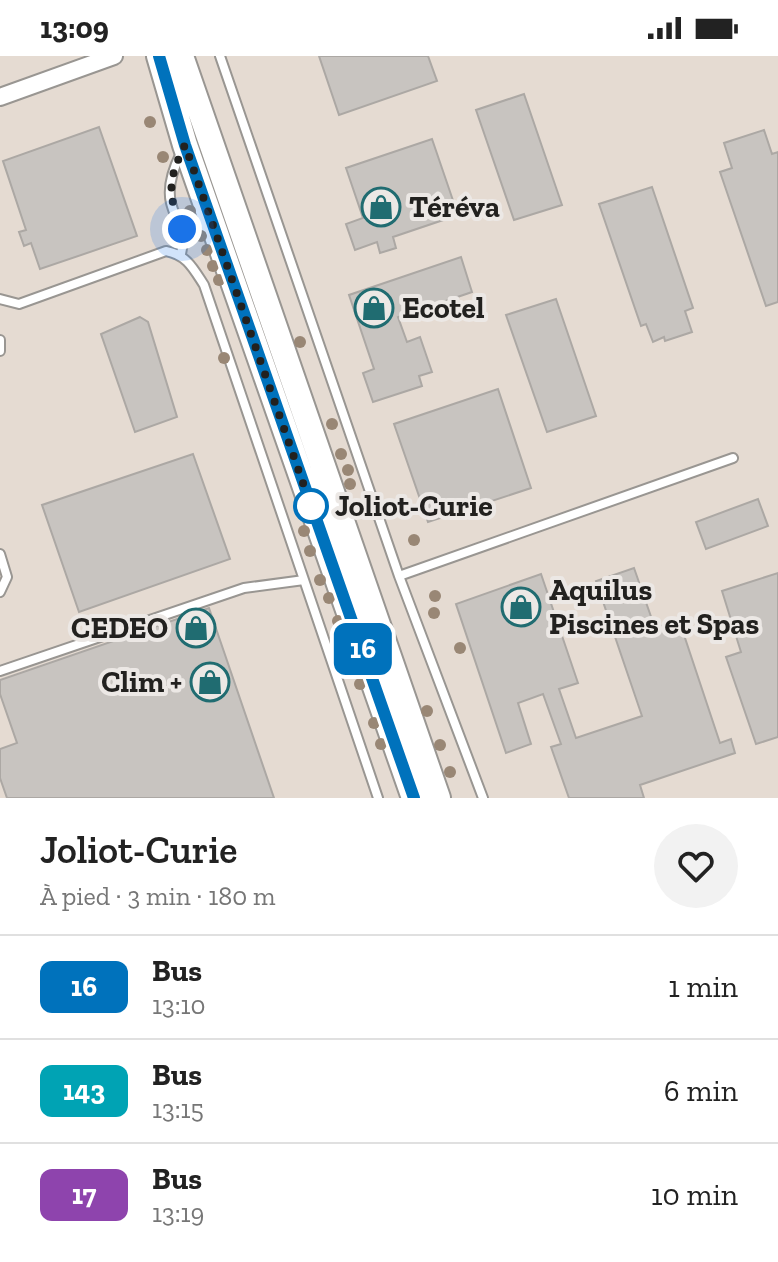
<!DOCTYPE html>
<html lang="fr">
<meta charset="utf-8">
<style>
:root{--surface:#fff;--page:#f2f2f2;--text:#222;--muted:#767676;--line:#e0e0e0}
body{margin:0;font-family:"Zilla Slab",serif;background:var(--page);color:var(--text);height:100vh;display:flex;flex-direction:column;font-size:30px;white-space:nowrap}
*{box-sizing:border-box;margin:0}
p{font-size:26px;color:var(--muted)}
.icon{flex:none;width:44px;height:44px;fill:none;stroke:currentColor;stroke-width:2;stroke-linecap:round;stroke-linejoin:round}
.map{position:relative;height:742px;overflow:hidden}
.side{display:flex;flex-direction:column;background:var(--surface);flex:1}
.side>*{flex:none}
.badge{padding:0 16px;border-radius:12px;font-size:28px;line-height:52px}
.you{position:absolute;width:40px;height:40px;margin:-20px;border:6px solid #fff;border-radius:50%;background:#1a73e8;box-shadow:0 0 0 12px #1a73e833}
.map>.badge{position:absolute;translate:-50% -50%;box-shadow:0 0 0 4px #fff}
.round{display:grid;place-items:center;flex:none;width:84px;height:84px;border-radius:42px;background:var(--page)}
.summary{display:flex;align-items:center;justify-content:space-between;height:136px;padding:0 40px}
h1{font-size:38px;font-weight:600;line-height:60px}
ul{padding:0;list-style:none}
li{display:flex;align-items:center;gap:24px;height:104px;padding:0 40px;border-top:2px solid var(--line)}
li div{flex:1}
li b{display:block;font-size:30px}
li em{font-style:normal}
li .badge{min-width:88px;font-weight:700;text-align:center}
.status{display:flex;justify-content:space-between;align-items:center;height:56px;padding:0 40px;background:var(--surface);direction:ltr}
.status svg{height:22px;fill:currentColor}
.map>svg:first-child{display:block}
</style>
<div class="status"><b>13:09</b><svg viewBox="0 0 49 12"><path d="M0 12V9h3v3zM5 12V6h3v6zM10 12V3h3v9zM15 12V0h3v12zM26 1h20v11H26zM47 4h2v5h-2z"/></svg></div>
<div class="map">
<svg width="778" height="742" viewBox="0 0 778 742">
<rect width="100%" height="100%" fill="#ece8e5"/>
<path fill="#e5dbd2" d="M 0,0 L 778,0 L 778,742 L 0,742 Z"/>
<path fill="#c8c4c0" stroke="#aca8a4" stroke-width="2" d="M 319,0 L 428,0 L 437,25 L 339,59 Z
M 524,38 L 562,149 L 514,164 L 476,54 Z
M 99,71 L 137,180 L 40,213 L 31,187 L 24,190 L 19,176 L 26,174 L 3,105 Z
M 764,74 L 772,98 L 778,96 L 778,246 L 766,250 L 720,116 L 732,112 L 724,87 Z
M 432,83 L 458,159 L 393,181 L 396,192 L 380,197 L 377,186 L 355,194 L 346,168 L 363,162 L 346,112 Z
M 652,131 L 693,252 L 685,255 L 692,276 L 665,285 L 664,281 L 653,286 L 646,268 L 641,270 L 599,148 Z
M 461,201 L 472,236 L 398,261 L 407,286 L 420,281 L 432,316 L 419,320 L 422,330 L 373,346 L 363,317 L 374,313 L 349,239 Z
M 556,243 L 596,360 L 547,376 L 506,259 Z
M 140,261 L 148,266 L 177,361 L 135,376 L 101,278 Z
M 498,333 L 531,432 L 428,466 L 394,368 Z
M 193,398 L 230,503 L 79,556 L 42,449 Z
M 758,443 L 768,470 L 706,493 L 696,466 Z
M 634,512 L 655,572 L 679,564 L 720,687 L 731,683 L 735,697 L 640,729 L 644,742 L 569,742 L 551,691 L 561,688 L 543,638 L 518,647 L 531,688 L 506,697 L 456,548 L 541,518 L 578,627 L 559,633 L 576,682 L 642,660 L 596,525 Z
M 778,517 L 778,681 L 756,688 L 726,601 L 741,596 L 722,535 Z
M 209,552 L 274,742 L 7,742 L 0,722 L 0,693 L 17,687 L 0,638 L 0,624 Z"/>
<g fill="none" stroke-linecap="round" stroke-linejoin="round">
<g stroke="#999692" stroke-width="12">
<path id="lane" d="M 220,0 L 399,520 L 483,742
M 181,198 C 186,178 176,166 171,147 C 167,131 174,111 181,97
M 0,243 L 19,248 L 166,195 C 187,199 193,212 204,229 L 378,742
M 0,284 L 0,295
M 0,498 L 7,521 L 0,536
M 399,520 L 733,402
M 0,615 L 244,532 L 304,524"/>
</g>
<g stroke="#999692" stroke-width="20">
<path id="street" d="M 0,41 L 114,0"/>
</g>
<g stroke="#999692" stroke-width="28">
<path id="secondary" d="M 159,0 L 185,89 L 414,742
M 181,0 L 438,742"/>
</g>
<use href="#lane" stroke="#fff" stroke-width="8"/>
<use href="#street" stroke="#fff" stroke-width="16"/>
<use href="#secondary" stroke="#fff" stroke-width="24"/>
</g>
<g fill="#998775">
<circle cx="150" cy="66" r="6"/>
<circle cx="163" cy="101" r="6"/>
<circle cx="190" cy="155" r="6"/>
<circle cx="201" cy="180" r="6"/>
<circle cx="207" cy="194" r="6"/>
<circle cx="213" cy="210" r="6"/>
<circle cx="219" cy="224" r="6"/>
<circle cx="300" cy="286" r="6"/>
<circle cx="224" cy="302" r="6"/>
<circle cx="332" cy="368" r="6"/>
<circle cx="341" cy="398" r="6"/>
<circle cx="348" cy="414" r="6"/>
<circle cx="350" cy="428" r="6"/>
<circle cx="304" cy="475" r="6"/>
<circle cx="414" cy="484" r="6"/>
<circle cx="310" cy="495" r="6"/>
<circle cx="320" cy="524" r="6"/>
<circle cx="435" cy="540" r="6"/>
<circle cx="329" cy="542" r="6"/>
<circle cx="434" cy="557" r="6"/>
<circle cx="338" cy="565" r="6"/>
<circle cx="345" cy="592" r="6"/>
<circle cx="460" cy="592" r="6"/>
<circle cx="360" cy="628" r="6"/>
<circle cx="427" cy="655" r="6"/>
<circle cx="374" cy="667" r="6"/>
<circle cx="381" cy="688" r="6"/>
<circle cx="440" cy="689" r="6"/>
<circle cx="450" cy="716" r="6"/>
</g>
<g fill="none" stroke-linecap="round" stroke-linejoin="round">
<g stroke="#fff" stroke-width="18">
<path id="line" d="M 159,0 L 185,89 L 414,742"/>
</g>
<use href="#line" stroke="#0072bc" stroke-width="12"/>
<path stroke="#22211f" stroke-width="8" stroke-dasharray="0 14.4" d="M 182,173 C 167,138 168,123 185,89 L 311,450"/>
</g>
<defs>
<g id="shop-ring" transform="scale(2)"><circle r="9.5" fill="#ece8e5" stroke="#206c71" stroke-width="1.5"/><path d="M-5-2.5h2.3a2.7 3.5 0 0 1 5.4 0H5L5.5 6h-11ZM-1.5-2.5h3a1.5 2.3 0 0 0-3 0Z" fill="#206c71"/></g>
</defs>
<g fill-rule="evenodd">
<use href="#shop-ring" x="381" y="151"/>
<use href="#shop-ring" x="374" y="252"/>
<use href="#shop-ring" x="521" y="551"/>
<use href="#shop-ring" x="196" y="572"/>
<use href="#shop-ring" x="210" y="626"/>
</g>
<circle fill="#fff" stroke="#0072bc" stroke-width="4" cx="311" cy="450" r="16"/>
<g text-anchor="middle" dominant-baseline="central" stroke-width="8" stroke-linejoin="round" paint-order="stroke">
<g font-size="30" font-weight="bold" fill="#22211f" stroke="#ece8e5" text-anchor="start">
<text x="409" y="151">Téréva</text>
<text x="402" y="252">Ecotel</text>
<text x="549" y="534">Aquilus<tspan x="549" dy="34">Piscines et Spas</tspan></text>
<text x="168" y="572" text-anchor="end">CEDEO</text>
<text x="182" y="626" text-anchor="end">Clim +</text>
</g>
<g font-size="30" font-weight="bold" fill="#22211f" stroke="#ece8e5" text-anchor="start">
<text x="335" y="450">Joliot-Curie</text>
</g>
</g>
</svg>
<div class="you" style="left:182px;top:173px"></div>
<b class="badge" style="left:363px;top:593px;background:#0072bc;color:#fff">16</b>
</div>
<section class="side">
<div class="summary"><div><h1>Joliot-Curie</h1><p>À pied · 3 min · 180 m</p></div><a class="round"><svg class="icon" aria-label="heart" viewBox="0 0 24 24"><path d="M12 20l-8-8c-3-5 5-10 8-4 3-6 11-1 8 4z"/></svg></a></div>
<ul>
<li><span class="badge" style="background:#0072bc;color:#fff">16</span><div><b>Bus</b><p>13:10</p></div><em>1 min</em></li>
<li><span class="badge" style="background:#00a3b4;color:#fff">143</span><div><b>Bus</b><p>13:15</p></div><em>6 min</em></li>
<li><span class="badge" style="background:#8e44ad;color:#fff">17</span><div><b>Bus</b><p>13:19</p></div><em>10 min</em></li>
</ul>
</section>
